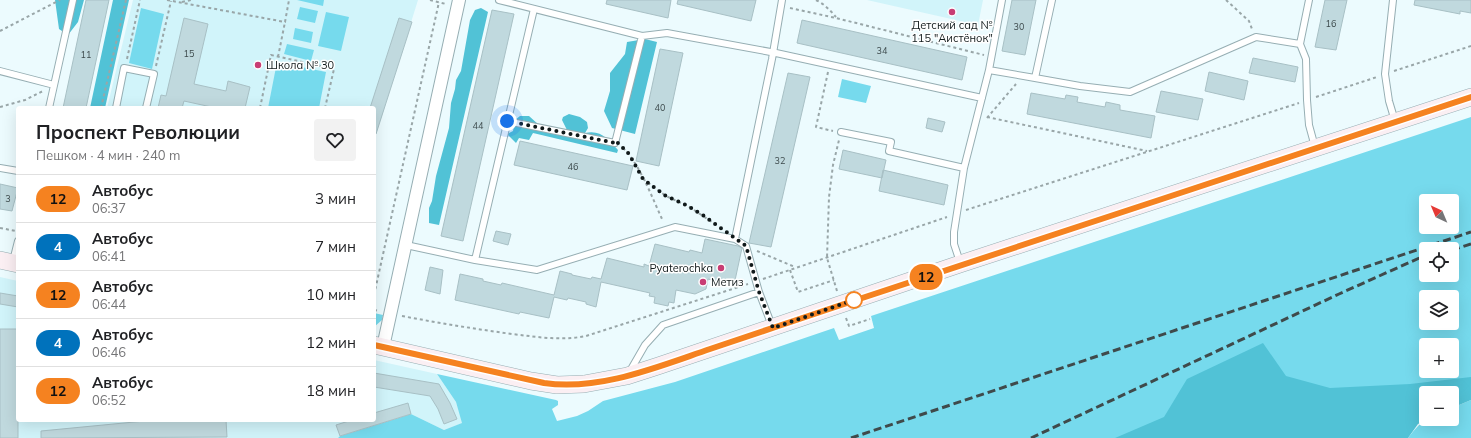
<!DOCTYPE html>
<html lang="ru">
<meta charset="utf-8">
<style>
:root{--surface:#fff;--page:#f2f2f2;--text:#202124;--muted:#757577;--line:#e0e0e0}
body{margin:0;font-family:Mulish,sans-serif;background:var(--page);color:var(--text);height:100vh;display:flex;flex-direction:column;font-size:15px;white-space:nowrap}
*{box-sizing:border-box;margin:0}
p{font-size:13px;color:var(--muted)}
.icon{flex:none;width:22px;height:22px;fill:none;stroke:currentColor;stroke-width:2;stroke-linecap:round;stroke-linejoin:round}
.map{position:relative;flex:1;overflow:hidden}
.details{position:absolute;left:16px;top:106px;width:360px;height:316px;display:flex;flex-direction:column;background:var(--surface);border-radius:4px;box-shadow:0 4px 16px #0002}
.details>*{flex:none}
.badge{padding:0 8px;border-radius:13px;font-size:14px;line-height:26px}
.needle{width:26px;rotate:316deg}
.buttons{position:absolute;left:1419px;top:194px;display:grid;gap:8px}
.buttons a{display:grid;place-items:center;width:40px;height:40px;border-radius:4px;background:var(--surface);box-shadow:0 4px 16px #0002;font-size:20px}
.you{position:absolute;width:20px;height:20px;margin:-10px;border:3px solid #fff;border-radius:50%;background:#1a73e8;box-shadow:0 0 0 6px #1a73e833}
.map>.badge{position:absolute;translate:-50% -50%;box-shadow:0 0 0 2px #fff}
.round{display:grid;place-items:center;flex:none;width:42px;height:42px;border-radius:4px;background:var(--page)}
.headline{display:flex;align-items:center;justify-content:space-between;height:68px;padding:0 20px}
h1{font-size:19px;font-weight:700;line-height:30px}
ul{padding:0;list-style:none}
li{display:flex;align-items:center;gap:12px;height:48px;padding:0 20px;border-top:1px solid var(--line)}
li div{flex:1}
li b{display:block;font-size:15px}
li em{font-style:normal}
li .badge{min-width:44px;font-weight:700;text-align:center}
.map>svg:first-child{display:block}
</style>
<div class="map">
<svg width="1471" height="438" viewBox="0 0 1471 438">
<rect width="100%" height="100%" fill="#ecfbfe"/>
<path fill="#d1f4fa" d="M 133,0 L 418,0 L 374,141 L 374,108 L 107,108 Z
M 867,0 L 983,0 L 978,25 Z
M 0,277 L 18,281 L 18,420 L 374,420 L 374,360 L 437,374 L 456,402 L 463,423 L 444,430 L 411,414 L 340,436 L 338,438 L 0,438 Z"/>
<path fill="#76daed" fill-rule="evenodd" d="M 297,0 L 324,0 L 323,6 Z
M 300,7 L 318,11 L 315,23 L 297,19 Z
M 141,8 L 164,14 L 152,69 L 129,63 Z
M 326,12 L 349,17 L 341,51 L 318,46 Z
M 295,28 L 313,32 L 311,43 L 293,39 Z
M 287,44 L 314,50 L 311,61 L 284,54 Z
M 277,62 L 326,72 L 319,108 L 268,108 Z
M 842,79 L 871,86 L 866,103 L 838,97 Z
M 1471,117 L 1471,387 L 1452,393 L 1426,393 L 1354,438 L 338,438 L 340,436 L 411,414 L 444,430 L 462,423 L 456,402 L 437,374 L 556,400 L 558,401 L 558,405 L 552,409 L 557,421 L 577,416 L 588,411 L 603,401 L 675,382 L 834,328 L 839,340 L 874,328 L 871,316 ZM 1426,201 L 1452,201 L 1452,227 L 1426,227 ZM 1426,249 L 1452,249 L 1452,275 L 1426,275 ZM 1426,297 L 1452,297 L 1452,323 L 1426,323 ZM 1426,345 L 1452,345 L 1452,371 L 1426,371 Z
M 374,313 L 383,315 L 382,320 L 374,327 Z
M 1471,400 L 1471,438 L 1408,438 C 1424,417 1426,419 1452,419 L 1452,408 Z"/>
<path fill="#51c2d6" d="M 55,0 L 84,0 L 78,22 L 68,35 L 59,29 Z
M 113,0 L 129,0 L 105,108 L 90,108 Z
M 481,8 L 488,12 L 439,225 L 429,223 L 429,208 L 432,201 L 436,176 L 449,128 L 451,103 L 455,89 L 456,80 L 461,71 L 470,20 L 475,10 Z
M 645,39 L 657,42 L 635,134 L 612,128 L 604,111 L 610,91 L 610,73 L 625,54 L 627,42 Z
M 569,114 L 580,117 L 587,122 L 588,128 L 585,133 C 601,129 609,140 618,150 L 617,153 L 533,133 L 529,140 L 519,138 L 516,143 L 507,134 L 513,131 L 515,120 L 520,116 L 529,116 L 539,125 L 558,132 L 563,136 L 567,130 L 562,120 L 563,117 Z
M 1263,343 L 1286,376 L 1330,388 L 1410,384 L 1471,377 L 1471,400 L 1452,408 L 1452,393 L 1426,393 L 1426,419 L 1429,419 L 1418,424 L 1408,438 L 1115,438 L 1164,417 L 1187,379 Z"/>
<path fill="#c0d9de" stroke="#a8c0c5" d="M 86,0 L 109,0 L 86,108 L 63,108 Z
M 607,0 L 671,0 L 668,18 L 606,4 Z
M 678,0 L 756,0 L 751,21 L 677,4 Z
M 1012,0 L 1036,0 L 1025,55 L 1002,51 Z
M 1325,0 L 1347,0 L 1336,50 L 1315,47 Z
M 1415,0 L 1471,0 L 1471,13 L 1460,11 L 1460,14 L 1414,5 Z
M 492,10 L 514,14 L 463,241 L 441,236 Z
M 184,18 L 208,24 L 194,84 L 226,91 L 228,81 L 250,87 L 245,108 L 216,108 L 184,101 L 182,108 L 158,108 L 161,95 L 166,96 Z
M 399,18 L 412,22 L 376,134 L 374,134 L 374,108 L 370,108 Z
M 802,20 L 967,57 L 962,80 L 797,43 Z
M 660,49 L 683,53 L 659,166 L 636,161 Z
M 1253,58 L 1298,67 L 1295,82 L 1249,73 Z
M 1209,72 L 1248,81 L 1244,100 L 1205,91 Z
M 788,73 L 810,77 L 771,247 L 749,243 Z
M 1161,91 L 1203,99 L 1198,120 L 1156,112 Z
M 1031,93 L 1065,99 L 1066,95 L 1078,97 L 1077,102 L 1105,107 L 1106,102 L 1120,105 L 1120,110 L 1155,116 L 1151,138 L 1027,114 Z
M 928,118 L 945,122 L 942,132 L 926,128 Z
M 520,141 L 633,166 L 627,190 L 514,165 Z
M 843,150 L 886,160 L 882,178 L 839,169 Z
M 883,170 L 948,185 L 944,205 L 879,191 Z
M 0,184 L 18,188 L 12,211 L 0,209 Z
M 496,231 L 511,234 L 508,245 L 493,241 Z
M 705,239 L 738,246 L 742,248 L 734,285 L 708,279 L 706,289 L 695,294 L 676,290 L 674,303 L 669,302 L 668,306 L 654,303 L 655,297 L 649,296 L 650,293 L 601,282 L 596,307 L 586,304 L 586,302 L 568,298 L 567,300 L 554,297 L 549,318 L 520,312 L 519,314 L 455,300 L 460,274 L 483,279 L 483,281 L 501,285 L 502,283 L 554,295 L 560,271 L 572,274 L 572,275 L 591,279 L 592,277 L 601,279 L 607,258 L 644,267 L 644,264 L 649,266 L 655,244 L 689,252 L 690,250 L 702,253 Z
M 430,267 L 443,270 L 440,294 L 425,290 Z
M 0,293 L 18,296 L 18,307 L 0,304 Z
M 0,329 L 18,329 L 18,438 L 0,438 Z
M 374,373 L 439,384 L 450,403 L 457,419 L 444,424 L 438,409 L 430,396 L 374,387 Z
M 408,403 L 411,414 L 340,436 L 336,425 L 352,420 L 374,420 L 374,413 Z
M 155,420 L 226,420 L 227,437 L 41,438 L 41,431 Z"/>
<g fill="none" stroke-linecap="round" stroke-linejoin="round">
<g stroke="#96aeb3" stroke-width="8">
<path id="service" d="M 499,0 L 642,36 L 667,33 L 776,53 L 982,98
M 1393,0 L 1385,74 L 1389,101 L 1395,121
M 1300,44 L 1309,0
M 989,70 L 1035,78 L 1052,0
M 0,71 L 54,85
M 1035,78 L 1080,86 L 1130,92 L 1256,37 L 1300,44 L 1306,59 L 1307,100 L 1309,125 L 1315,147
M 49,108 L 73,0
M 116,108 L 124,68 L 154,74 L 146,108
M 507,121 L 615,143 L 642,36
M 841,132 L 891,142 L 889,151 L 964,168
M 0,168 L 18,171
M 406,245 L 475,260 L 534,9
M 475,260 L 537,270 L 675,227 L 735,239
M 13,261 L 18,241
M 960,262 L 954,244 L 954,232 L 964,168 L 989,70 L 1002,0
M 772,326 L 759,292 L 746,246 L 735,239 L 772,59 L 782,0
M 630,371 L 645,345 L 663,325 L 759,292"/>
</g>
<g stroke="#96aeb3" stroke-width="14">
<path id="minor" d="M 383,347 L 459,0"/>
</g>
<g stroke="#96aeb3" stroke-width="18">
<path id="secondary" d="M 0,260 L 18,264
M 374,345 L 531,381 L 557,385 L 584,384 L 627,376 L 658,366 L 960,264 L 1471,97"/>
</g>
<path stroke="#99a6a8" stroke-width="2" stroke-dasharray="3 3" stroke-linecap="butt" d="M 167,0 L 285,22 L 289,0
M 430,0 L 446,4
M 816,0 C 824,4 830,10 836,17
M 1226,0 L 1249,21 L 1252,29
M 182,2 L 191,0
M 790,8 L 836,18 L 984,55
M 0,31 L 60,0
M 278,57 L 285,22
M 127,59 L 140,0
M 156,66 L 171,1
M 1394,71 L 1471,46
M 828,72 L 816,127 L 833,131
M 1316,97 L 1377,77
M 0,107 L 25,100 L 43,91
M 101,108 L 126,0
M 260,108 L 271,55 L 334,69 L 325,108
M 987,117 L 1147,151
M 987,118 L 1016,84
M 623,148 C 641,166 652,198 663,221
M 643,179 L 666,196 L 688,206 L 718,226
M 966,210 L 1299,103
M 0,228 L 16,231
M 757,251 L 795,267
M 790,270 L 798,292 L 834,280
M 763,279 L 947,217
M 837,291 L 827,258 L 829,197 L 833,165 L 839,140
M 374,295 L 439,2
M 374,310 L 379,311
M 402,316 C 439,323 475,329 512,334 C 538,337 560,341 586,336 L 748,284
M 846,318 L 849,326 L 870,319"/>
<use href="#service" stroke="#fff" stroke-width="6"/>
<use href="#minor" stroke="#fff" stroke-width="12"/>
<use href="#secondary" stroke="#fbeff3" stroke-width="17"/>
<path stroke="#3f4a4b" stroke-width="3" stroke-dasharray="8 4" stroke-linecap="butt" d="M 1452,250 L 1471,244
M 851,438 L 1471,232
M 1031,438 L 1339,294 L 1426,255"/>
</g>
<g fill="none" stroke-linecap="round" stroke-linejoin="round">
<g stroke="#fff" stroke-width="9">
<path id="line" d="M 374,345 L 544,383 C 600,391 657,367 710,349 C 755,334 799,319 844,304 C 1053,234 1262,167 1471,97"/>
</g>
<use href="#line" stroke="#f58220" stroke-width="6"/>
<path stroke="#10191a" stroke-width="4" stroke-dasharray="0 7.2" d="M 507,121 L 615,143 L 616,141 L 629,154 L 643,179 L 666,196 L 688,206 L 704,216 L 746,246 L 759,292 L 773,328 L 854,300"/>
</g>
<g fill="#c83d74" stroke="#fff" stroke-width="1.5">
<circle cx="952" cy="12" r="4"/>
<circle cx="258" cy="65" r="4"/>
<circle cx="721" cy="268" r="4"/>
<circle cx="703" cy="282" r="4"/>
</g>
<circle fill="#fff" stroke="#f58220" stroke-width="2" cx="854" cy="300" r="8"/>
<g text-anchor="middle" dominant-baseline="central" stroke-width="3" stroke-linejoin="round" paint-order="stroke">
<g font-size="9" fill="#3c494b">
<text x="1331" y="23">16</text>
<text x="1019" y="26">30</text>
<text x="882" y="50">34</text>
<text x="189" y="53">15</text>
<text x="86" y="54">11</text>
<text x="660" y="107">40</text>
<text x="478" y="125">44</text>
<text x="780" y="160">32</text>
<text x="573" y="166">46</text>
<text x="8" y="198">3</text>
</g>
<g font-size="11" fill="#10191a" stroke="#fff" text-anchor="start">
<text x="952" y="25" text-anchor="middle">Детский сад №<tspan x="952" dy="13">115 "Аистёнок"</tspan></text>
<text x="266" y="65">Школа № 30</text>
<text x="713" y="268" text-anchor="end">Pyaterochka</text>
<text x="711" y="282">Метиз</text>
</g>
</g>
</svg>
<div class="buttons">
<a><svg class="needle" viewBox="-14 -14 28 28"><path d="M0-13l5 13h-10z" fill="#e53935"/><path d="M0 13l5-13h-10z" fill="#757577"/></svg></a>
<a><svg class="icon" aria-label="locate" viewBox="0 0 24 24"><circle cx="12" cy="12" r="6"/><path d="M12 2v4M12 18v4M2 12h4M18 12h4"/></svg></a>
<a><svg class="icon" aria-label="layers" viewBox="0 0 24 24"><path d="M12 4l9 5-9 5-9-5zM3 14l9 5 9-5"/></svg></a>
<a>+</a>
<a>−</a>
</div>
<div class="you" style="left:507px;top:121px"></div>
<b class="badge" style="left:926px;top:277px;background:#f58220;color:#111">12</b>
<section class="details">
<div class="headline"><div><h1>Проспект Революции</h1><p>Пешком · 4 мин · 240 m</p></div><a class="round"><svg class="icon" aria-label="heart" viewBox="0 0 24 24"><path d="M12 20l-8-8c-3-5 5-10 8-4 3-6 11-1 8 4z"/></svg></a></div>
<ul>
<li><span class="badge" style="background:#f58220;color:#111">12</span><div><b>Автобус</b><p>06:37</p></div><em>3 мин</em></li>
<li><span class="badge" style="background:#0072bc;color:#fff">4</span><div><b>Автобус</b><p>06:41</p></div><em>7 мин</em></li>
<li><span class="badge" style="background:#f58220;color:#111">12</span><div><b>Автобус</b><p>06:44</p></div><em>10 мин</em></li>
<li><span class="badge" style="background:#0072bc;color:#fff">4</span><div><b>Автобус</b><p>06:46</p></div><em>12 мин</em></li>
<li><span class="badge" style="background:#f58220;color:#111">12</span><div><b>Автобус</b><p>06:52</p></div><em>18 мин</em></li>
</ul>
</section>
</div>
